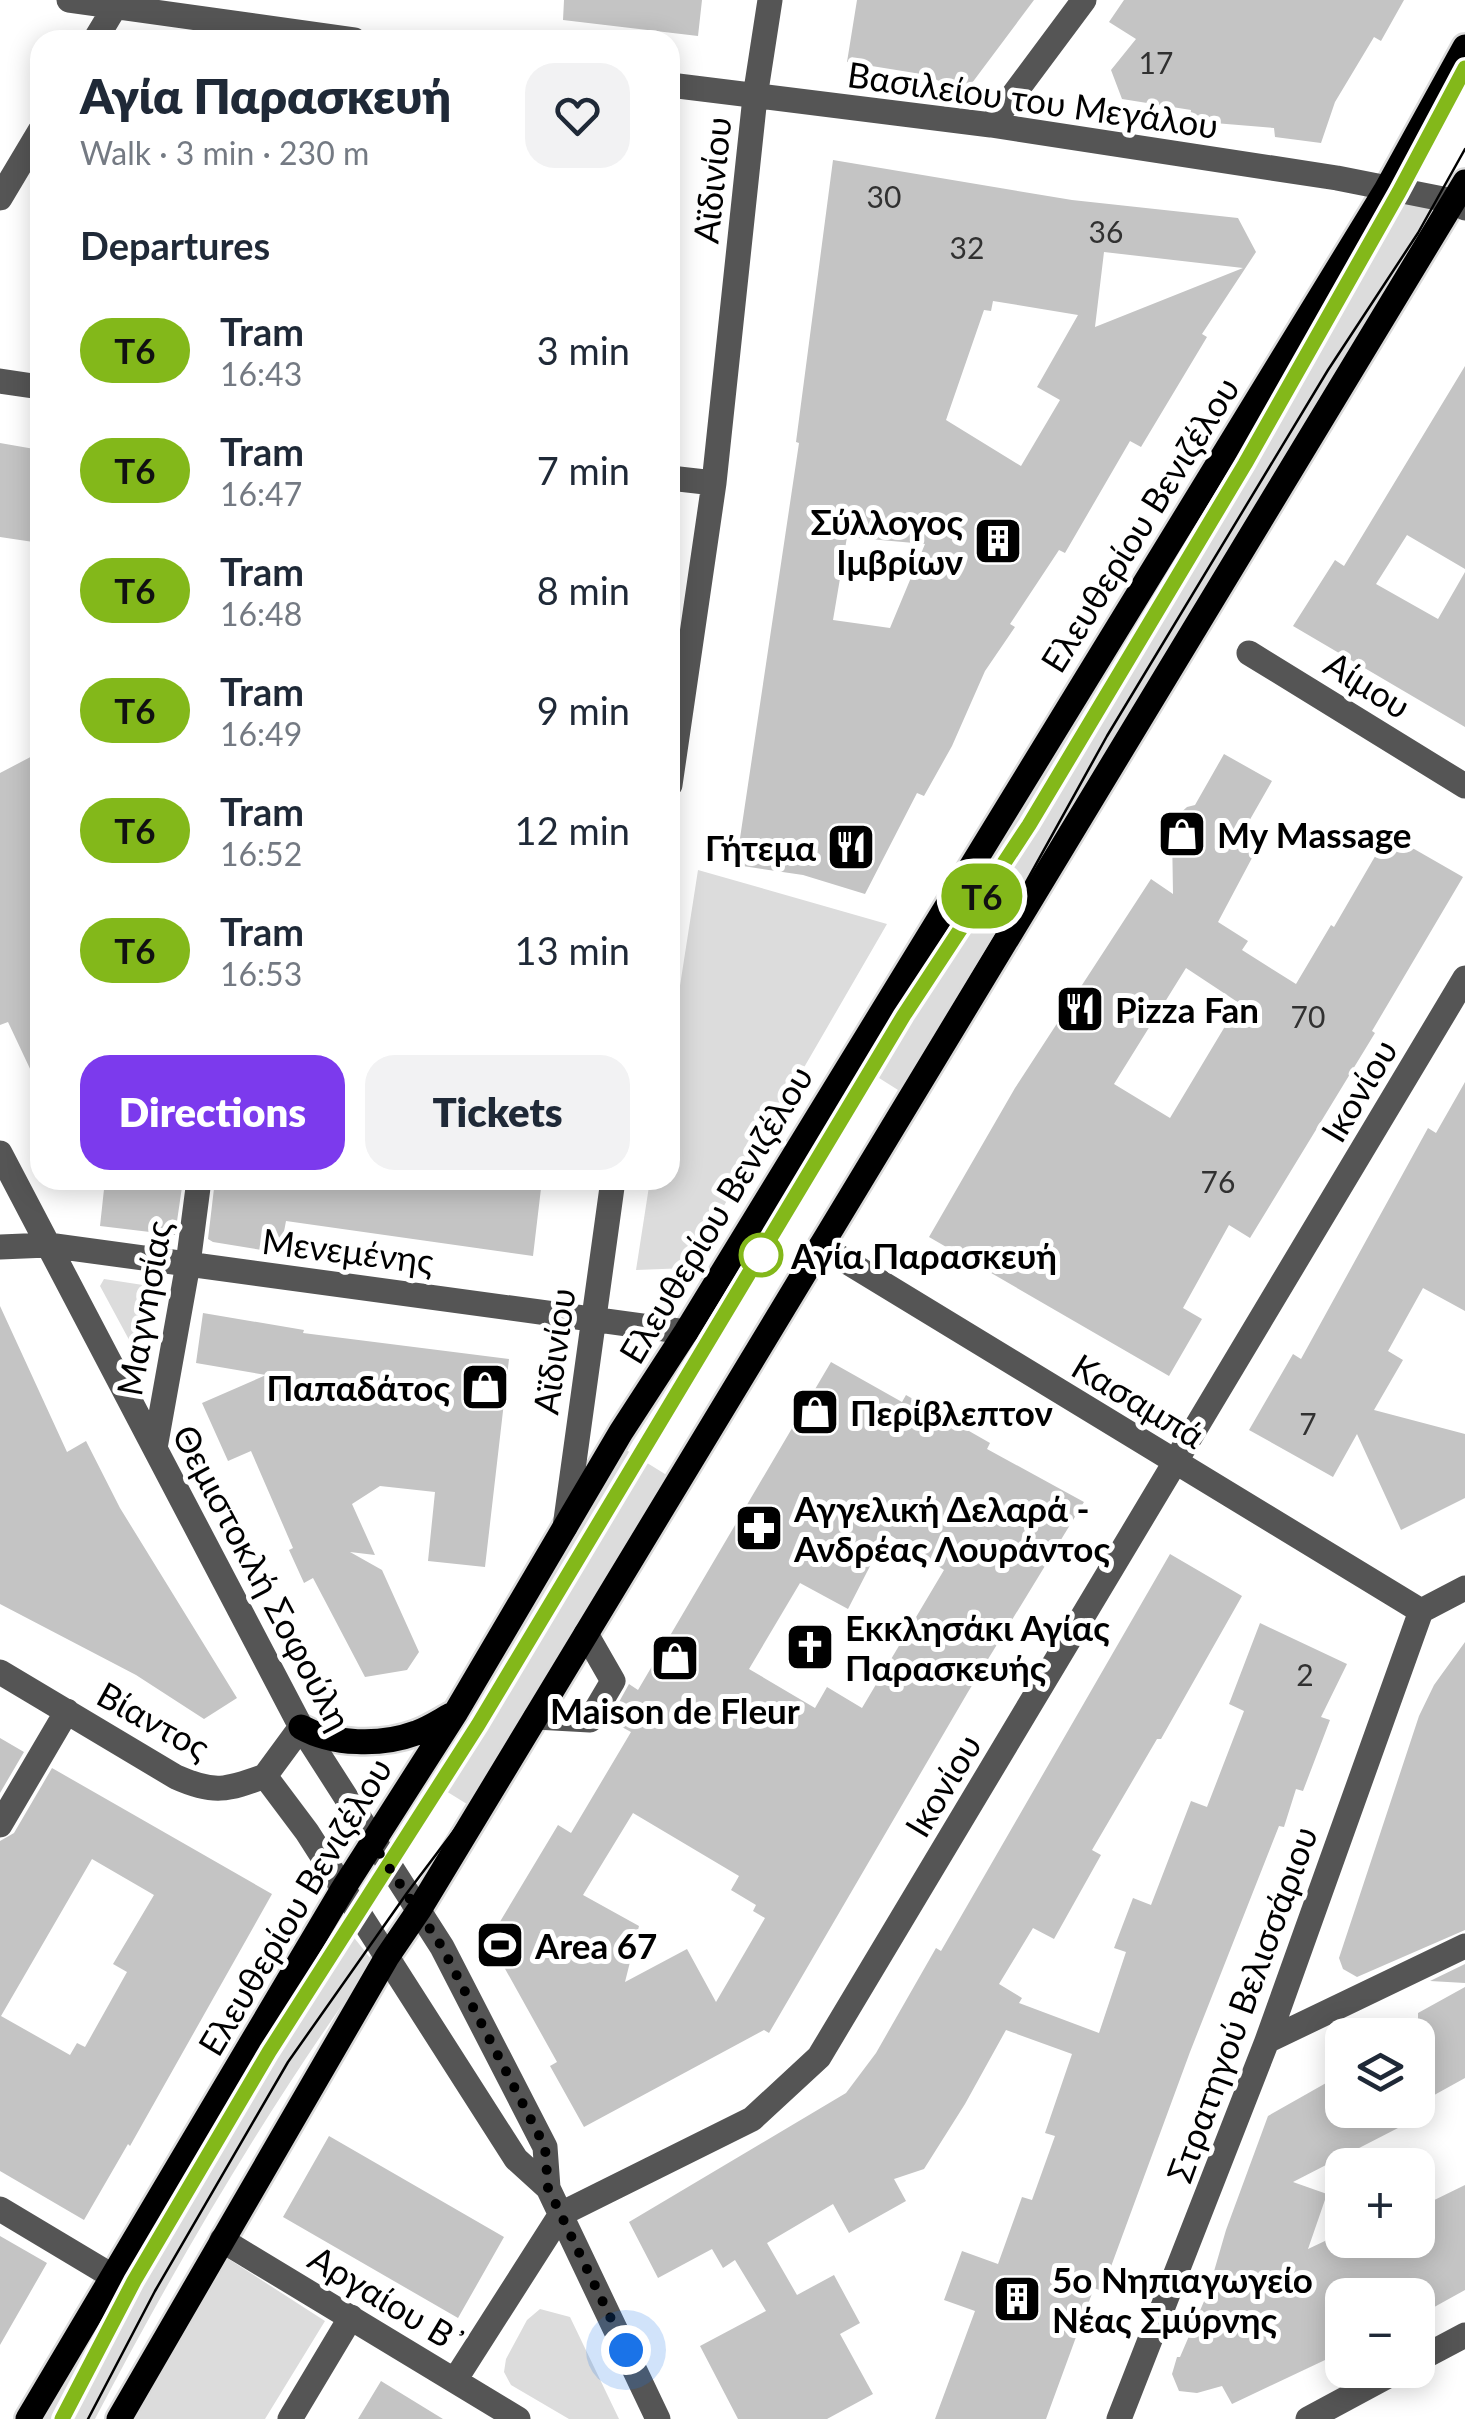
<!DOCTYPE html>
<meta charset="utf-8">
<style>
:root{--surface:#fff;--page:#f2f2f3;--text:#1f2937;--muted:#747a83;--accent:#7c3aed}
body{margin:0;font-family:Lato,sans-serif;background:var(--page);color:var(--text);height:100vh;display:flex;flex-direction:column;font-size:38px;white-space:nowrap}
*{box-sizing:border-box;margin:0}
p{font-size:32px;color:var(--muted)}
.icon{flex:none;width:55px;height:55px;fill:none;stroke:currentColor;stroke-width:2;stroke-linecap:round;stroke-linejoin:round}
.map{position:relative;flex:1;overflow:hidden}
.panel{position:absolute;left:30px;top:30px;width:650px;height:1160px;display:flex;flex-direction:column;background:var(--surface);border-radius:30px;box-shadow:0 5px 25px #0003}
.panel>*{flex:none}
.badge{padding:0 20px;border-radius:32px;font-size:35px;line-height:65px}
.tools{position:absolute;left:1325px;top:2018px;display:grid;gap:20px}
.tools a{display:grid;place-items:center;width:110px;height:110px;border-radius:20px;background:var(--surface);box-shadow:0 5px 25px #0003;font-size:50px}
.you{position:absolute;width:50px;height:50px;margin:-25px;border:8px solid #fff;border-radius:50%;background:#1a73e8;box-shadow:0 0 0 15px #1a73e833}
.map>.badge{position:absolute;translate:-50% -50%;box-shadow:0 0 0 5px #fff}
h2{padding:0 50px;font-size:38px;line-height:90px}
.round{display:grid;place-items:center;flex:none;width:105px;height:105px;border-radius:30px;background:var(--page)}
.overview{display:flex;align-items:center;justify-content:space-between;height:170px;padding:0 50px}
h1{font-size:48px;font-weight:800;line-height:75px}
.cta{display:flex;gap:20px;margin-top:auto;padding:20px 50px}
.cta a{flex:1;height:115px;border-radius:30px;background:var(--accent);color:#fff;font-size:40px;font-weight:800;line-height:115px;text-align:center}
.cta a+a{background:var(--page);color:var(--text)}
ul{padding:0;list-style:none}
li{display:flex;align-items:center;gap:30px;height:120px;padding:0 50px}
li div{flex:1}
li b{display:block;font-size:38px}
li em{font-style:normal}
li .badge{min-width:110px;font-weight:700;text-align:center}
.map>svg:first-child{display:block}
</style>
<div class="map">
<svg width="1465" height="2419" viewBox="0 0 1465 2419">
<rect width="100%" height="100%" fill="#fff"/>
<path fill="#dcdcdc" d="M 1388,199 L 1444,206 L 906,1095 L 860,1066 Z
M 698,870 L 887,924 L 688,1268 L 636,1270 L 650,1180 L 670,1180 L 670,1050 Z
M 104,1279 L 156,1287 L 142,1351 L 134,1349 L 100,1286 Z
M 623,1448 L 673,1479 L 475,1809 L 420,1775 Z
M 336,1915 L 371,1959 L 368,1968 C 265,2112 177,2262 95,2419 L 33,2419 Z
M 224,2256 L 325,2321 L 265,2419 L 132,2419 Z
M 540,2309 L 570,2317 L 619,2419 L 569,2419 L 511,2385 L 504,2372 L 506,2359 L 527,2320 Z"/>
<path fill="#c4c4c4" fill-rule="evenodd" d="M 564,0 L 702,0 L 698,36 L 563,20 Z
M 857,0 L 1034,0 L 966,91 L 921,74 L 847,62 Z
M 1124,0 L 1404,0 L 1381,41 L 1374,37 L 1335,102 L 1321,143 L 1275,137 L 1274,128 L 1190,121 L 1191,110 L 1122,99 L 1111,70 L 1136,39 L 1109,22 Z
M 833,160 L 1072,200 L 1238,218 L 1256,252 L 1202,334 L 1207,337 L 1141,447 L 1130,441 L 1065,553 L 1059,550 L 1010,624 L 1015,627 L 985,671 L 952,746 L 924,796 L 917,793 L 865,894 L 803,875 L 736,865 L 799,443 L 796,442 ZM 1104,252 L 1243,268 L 1095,327 ZM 993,301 L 1078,315 L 1037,387 L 1060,400 L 1021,466 L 946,420 L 984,310 L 991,311 ZM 847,537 L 925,544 L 890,628 L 833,620 Z
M 1465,366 L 1465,569 L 1407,535 L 1376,584 L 1438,619 L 1465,572 L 1465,727 L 1293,626 L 1335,560 L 1344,566 Z
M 0,443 L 40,450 L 40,543 L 0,537 Z
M 40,752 L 40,1090 L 8,1022 L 0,1025 L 0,773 Z
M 1224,754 L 1272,781 L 1244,830 L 1261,841 L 1218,922 L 1248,941 L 1242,950 L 1296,984 L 1331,925 L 1334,927 L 1388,834 L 1463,877 L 1372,1031 L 1375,1033 L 1250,1238 L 1229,1225 L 1183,1308 L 1202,1319 L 1169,1376 L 929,1237 L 1015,1088 L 1151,879 L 1173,894 L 1172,832 L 1176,817 L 1187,807 L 1195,805 ZM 1186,968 L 1239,1003 L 1170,1118 L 1114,1084 Z
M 1465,1082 L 1465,1311 L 1423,1288 L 1388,1351 L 1403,1360 L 1374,1410 L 1465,1434 L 1465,1498 L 1401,1530 L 1357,1434 L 1333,1477 L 1249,1430 L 1293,1354 L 1301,1359 L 1428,1128 L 1436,1133 Z
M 105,1180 L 183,1180 L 175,1235 L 100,1226 Z
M 215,1180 L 542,1180 L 533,1256 L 286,1221 L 280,1253 L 213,1242 L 208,1239 Z
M 0,1306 L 67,1452 L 86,1441 L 120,1508 L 237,1698 L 204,1719 L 136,1675 L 0,1604 Z
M 203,1313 L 304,1330 L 303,1333 L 509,1359 L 485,1567 L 428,1561 L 435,1492 L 380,1486 L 352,1504 L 375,1555 L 350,1552 L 382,1570 L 419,1652 L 407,1670 L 365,1677 L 313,1578 L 304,1583 L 289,1550 L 293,1548 L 251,1451 L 228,1461 L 202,1403 L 266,1375 L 196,1363 Z
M 831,1362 L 902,1402 L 906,1395 L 990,1443 L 987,1449 L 1084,1502 L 968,1692 L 769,2033 L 764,2030 L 584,2127 L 550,2066 L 557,2062 L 489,1940 L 558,1825 L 571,1833 L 631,1732 L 609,1720 L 629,1684 L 638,1690 ZM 887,1533 L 944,1570 L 862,1708 L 827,1687 L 815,1708 L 749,1669 L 800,1583 L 848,1609 ZM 633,1813 L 739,1876 L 731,1890 L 756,1905 L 753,1911 L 765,1918 L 716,2002 L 687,1949 L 625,1982 L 639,1926 L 583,1895 Z
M 1170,1554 L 1242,1596 L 1161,1739 L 1157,1739 L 1092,1850 L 1101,1855 L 1054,1939 L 1033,1928 L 999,1984 L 1022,1998 L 1019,2003 L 1099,2033 L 1126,1952 L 1114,1948 L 1133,1898 L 1151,1905 L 1191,1801 L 1207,1807 L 1244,1711 L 1229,1704 L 1260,1623 L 1347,1664 L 1321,1717 L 1330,1720 L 1303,1791 L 1296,1789 L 1284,1827 L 1279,1826 L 1190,2052 L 1102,2291 L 1094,2288 L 1046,2419 L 935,2419 L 975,2311 L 944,2300 L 962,2251 L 998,2264 L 1022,2197 L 1032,2200 L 1055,2136 L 1045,2133 L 1072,2054 L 1006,2030 L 965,2104 L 924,2169 L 894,2179 L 906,2201 L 849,2233 L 833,2204 L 767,2243 L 797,2295 L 834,2275 L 860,2323 L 840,2334 L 873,2394 L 827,2419 L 738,2419 L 700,2346 L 766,2311 L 735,2260 L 723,2268 L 712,2249 L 658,2278 L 629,2222 L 846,2093 L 876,2053 L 936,1948 L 941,1951 Z
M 1465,1642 L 1465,1930 L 1357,1977 L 1343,1969 L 1339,1958 L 1419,1716 L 1434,1685 Z
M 0,1738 L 24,1752 L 0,1793 Z
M 52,1768 L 272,1894 L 130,2146 L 128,2144 L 84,2220 L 0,2171 L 0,1841 L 14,1833 ZM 92,1859 L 154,1895 L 113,1964 L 127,1972 L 85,2047 L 77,2043 L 70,2055 L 1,2016 Z
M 1465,1964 L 1465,1983 L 1430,1981 Z
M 1465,1987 L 1465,2078 L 1418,2104 L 1418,2013 Z
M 1342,2074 L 1342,2110 L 1433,2110 L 1293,2182 L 1327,2194 L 1308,2249 L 1327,2240 L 1361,2240 L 1367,2252 L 1390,2240 L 1418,2240 L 1418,2208 L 1465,2185 L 1465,2290 L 1418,2316 L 1418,2295 L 1342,2295 L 1342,2352 L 1232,2404 L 1222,2386 L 1197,2393 L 1179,2391 L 1172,2374 L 1177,2357 L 1180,2357 L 1208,2292 L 1226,2230 L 1268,2116 Z
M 329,2136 L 504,2237 L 458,2318 L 283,2217 Z
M 0,2236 L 47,2263 L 0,2345 Z
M 381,2381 L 443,2419 L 358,2419 Z"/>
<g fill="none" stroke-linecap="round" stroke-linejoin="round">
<g stroke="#dbdbdb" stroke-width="30">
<path id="major" d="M 301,1727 C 333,1745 381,1746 416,1733 C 428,1729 440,1721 451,1715
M 28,2419 L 343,1889 L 456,1712 L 621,1432 L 686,1332 L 1386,190 L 1465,47
M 119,2419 L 387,1957 L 419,1910 L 1465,182"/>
</g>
<path stroke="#555" stroke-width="25" d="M 69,0 L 354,40
M 95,40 L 119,0
M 670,85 L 991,125 L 1337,178 L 1453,201 L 1465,208
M 991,125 L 1084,0
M 0,198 L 40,131
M 0,381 L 40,387
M 670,478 L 714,483
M 1249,653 L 1465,786
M 670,785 L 714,483 L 755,97 L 770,0
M 0,1153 L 301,1727 L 442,1947 L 545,2147 L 548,2188
M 821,1246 L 1421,1611
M 0,1247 L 48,1245 L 686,1332
M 155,1448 L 188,1264 L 199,1180
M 565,1527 L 613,1180
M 1421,1611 L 1465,1588
M 0,1672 L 176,1777 C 214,1794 227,1790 265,1776
M 536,1717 L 590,1720 L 613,1681 L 586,1634
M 265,1776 L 307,1832 L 516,2159 L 548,2188 L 658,2419
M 265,1776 L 301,1727
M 0,1825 L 67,1711
M 1267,2041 L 1465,1946
M 0,2209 L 112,2276
M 222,2240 L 518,2419
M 1418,2360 L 1465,2335
M 455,2380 L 561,2214 L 752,2119 L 819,2057 L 1465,978
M 290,2419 L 351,2317
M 1119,2419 L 1267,2041 L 1421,1611
M 1308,2419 L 1399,2370"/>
<use href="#major" stroke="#000" stroke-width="25"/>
<path stroke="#000" stroke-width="2.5" d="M 62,2419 L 134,2281 L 269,2052 L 478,1725 L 905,1015 L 1029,825 L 1265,431 L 1465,68
M 88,2419 L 155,2291 L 288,2062 L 407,1893 L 462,1820 L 534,1706 L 999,931 L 1107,736 L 1328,370 L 1418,233 L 1465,149"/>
</g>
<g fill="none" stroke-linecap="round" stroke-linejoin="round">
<g stroke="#fff" stroke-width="22">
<path id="line" d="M 62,2419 L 134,2281 L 269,2052 L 478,1725 L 904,1015 L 1029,825 L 1245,464 L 1399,192 L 1465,68"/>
</g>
<use href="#line" stroke="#83b81a" stroke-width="15"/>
<path stroke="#000" stroke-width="10" stroke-dasharray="0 18" d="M 626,2350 L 548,2188 L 545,2147 L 442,1947 L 372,1842 L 456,1712 L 622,1432 L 736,1248 L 761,1255"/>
</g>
<defs>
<g id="building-square" transform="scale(2.5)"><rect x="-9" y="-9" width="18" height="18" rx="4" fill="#000" stroke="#fff"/><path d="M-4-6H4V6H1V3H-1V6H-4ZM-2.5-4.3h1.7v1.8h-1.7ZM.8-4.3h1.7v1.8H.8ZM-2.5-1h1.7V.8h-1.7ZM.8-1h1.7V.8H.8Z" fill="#fff"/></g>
<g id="shop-square" transform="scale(2.5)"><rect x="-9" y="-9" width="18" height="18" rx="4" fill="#000" stroke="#fff"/><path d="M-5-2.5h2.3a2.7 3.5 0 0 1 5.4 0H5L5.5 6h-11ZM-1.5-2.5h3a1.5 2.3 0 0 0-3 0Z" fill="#fff"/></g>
<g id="restaurant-square" transform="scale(2.5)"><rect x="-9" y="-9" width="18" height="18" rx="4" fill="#000" stroke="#fff"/><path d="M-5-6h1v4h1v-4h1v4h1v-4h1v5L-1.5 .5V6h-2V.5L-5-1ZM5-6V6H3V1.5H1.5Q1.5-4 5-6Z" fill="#fff"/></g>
<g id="pharmacy-square" transform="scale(2.5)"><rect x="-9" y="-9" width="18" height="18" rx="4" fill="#000" stroke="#fff"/><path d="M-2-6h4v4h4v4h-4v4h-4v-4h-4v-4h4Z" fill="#fff"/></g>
<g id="church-square" transform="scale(2.5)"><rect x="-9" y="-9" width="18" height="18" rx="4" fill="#000" stroke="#fff"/><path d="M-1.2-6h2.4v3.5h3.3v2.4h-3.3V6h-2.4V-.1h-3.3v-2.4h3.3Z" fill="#fff"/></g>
<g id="stadium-square" transform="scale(2.5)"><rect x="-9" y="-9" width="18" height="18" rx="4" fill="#000" stroke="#fff"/><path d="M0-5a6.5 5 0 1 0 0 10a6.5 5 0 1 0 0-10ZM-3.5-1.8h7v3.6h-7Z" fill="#fff"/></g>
</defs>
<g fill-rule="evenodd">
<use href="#building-square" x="998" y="541"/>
<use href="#shop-square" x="1182" y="834"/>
<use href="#restaurant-square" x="851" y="847"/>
<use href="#restaurant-square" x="1080" y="1009"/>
<use href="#shop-square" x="485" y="1387"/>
<use href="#shop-square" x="815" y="1412"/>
<use href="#pharmacy-square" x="759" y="1528"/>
<use href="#church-square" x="810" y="1647"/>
<use href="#shop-square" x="675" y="1658"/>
<use href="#stadium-square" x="500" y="1945"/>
<use href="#building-square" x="1017" y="2299"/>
</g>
<circle fill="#fff" stroke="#83b81a" stroke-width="5" cx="761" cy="1255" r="20"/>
<g text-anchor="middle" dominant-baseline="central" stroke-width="10" stroke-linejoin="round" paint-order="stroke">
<g font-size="30" fill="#313131">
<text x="1156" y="62">17</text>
<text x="884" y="196">30</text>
<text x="1106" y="231">36</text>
<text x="967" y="247">32</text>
<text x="1308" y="1016">70</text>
<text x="1218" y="1181">76</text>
<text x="1308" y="1423">7</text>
<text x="1305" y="1674">2</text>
</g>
<g font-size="35" fill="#000" stroke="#fff">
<text transform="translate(1033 99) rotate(8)">Βασιλείου του Μεγάλου</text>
<text transform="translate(711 180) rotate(-84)">Αϊδινίου</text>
<text transform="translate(1139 524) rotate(-58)">Ελευθερίου Βενιζέλου</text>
<text transform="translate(1368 684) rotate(32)">Αίμου</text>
<text transform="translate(1358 1090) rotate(-59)">Ικονίου</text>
<text transform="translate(715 1214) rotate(-59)">Ελευθερίου Βενιζέλου</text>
<text transform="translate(348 1250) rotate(7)">Μενεμένης</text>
<text transform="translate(143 1308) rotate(-80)">Μαγνησίας</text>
<text transform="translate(553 1351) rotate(-82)">Αϊδινίου</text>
<text transform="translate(1139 1400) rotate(31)">Κασαμπά</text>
<text transform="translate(263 1577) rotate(62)">Θεμιστοκλή Σοφούλη</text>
<text transform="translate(154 1720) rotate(29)">Βίαντος</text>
<text transform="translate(942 1785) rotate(-59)">Ικονίου</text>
<text transform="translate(294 1906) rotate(-59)">Ελευθερίου Βενιζέλου</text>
<text transform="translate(1241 2004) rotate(-70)">Στρατηγού Βελισσάριου</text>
<text transform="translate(388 2299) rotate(31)">Αργαίου Β᾽</text>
</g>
<g font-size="35" font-weight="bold" fill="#000" stroke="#fff" text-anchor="start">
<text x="963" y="521" text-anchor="end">Σύλλογος<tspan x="963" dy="40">Ιμβρίων</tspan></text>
<text x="1217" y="834">My Massage</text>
<text x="816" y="847" text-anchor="end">Γήτεμα</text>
<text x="1115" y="1009">Pizza Fan</text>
<text x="450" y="1387" text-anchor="end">Παπαδάτος</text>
<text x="850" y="1412">Περίβλεπτον</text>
<text x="794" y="1508">Αγγελική Δελαρά -<tspan x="794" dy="40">Ανδρέας Λουράντος</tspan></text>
<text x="845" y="1627">Εκκλησάκι Αγίας<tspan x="845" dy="40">Παρασκευής</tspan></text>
<text x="675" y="1710" text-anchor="middle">Maison de Fleur</text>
<text x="535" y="1945">Area 67</text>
<text x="1052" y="2279">5ο Νηπιαγωγείο<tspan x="1052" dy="40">Νέας Σμύρνης</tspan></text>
</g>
<g font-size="35" font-weight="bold" fill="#000" stroke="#fff" text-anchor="start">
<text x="791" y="1255">Αγία Παρασκευή</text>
</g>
</g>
</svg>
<div class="tools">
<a><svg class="icon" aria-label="layers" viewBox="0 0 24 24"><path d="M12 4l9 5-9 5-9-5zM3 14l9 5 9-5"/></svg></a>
<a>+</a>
<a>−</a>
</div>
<div class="you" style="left:626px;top:2350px"></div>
<b class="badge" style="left:982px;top:896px;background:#83b81a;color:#111">Τ6</b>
<section class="panel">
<div class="overview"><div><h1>Αγία Παρασκευή</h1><p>Walk · 3 min · 230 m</p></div><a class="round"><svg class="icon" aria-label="heart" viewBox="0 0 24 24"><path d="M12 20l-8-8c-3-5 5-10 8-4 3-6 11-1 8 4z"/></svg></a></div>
<h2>Departures</h2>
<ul>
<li><span class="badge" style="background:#83b81a;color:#111">Τ6</span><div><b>Tram</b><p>16:43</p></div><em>3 min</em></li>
<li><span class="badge" style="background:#83b81a;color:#111">Τ6</span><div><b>Tram</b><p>16:47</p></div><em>7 min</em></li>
<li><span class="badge" style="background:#83b81a;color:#111">Τ6</span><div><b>Tram</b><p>16:48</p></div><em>8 min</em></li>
<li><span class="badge" style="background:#83b81a;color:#111">Τ6</span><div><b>Tram</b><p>16:49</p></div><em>9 min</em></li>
<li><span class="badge" style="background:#83b81a;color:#111">Τ6</span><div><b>Tram</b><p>16:52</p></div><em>12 min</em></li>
<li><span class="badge" style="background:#83b81a;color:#111">Τ6</span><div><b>Tram</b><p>16:53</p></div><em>13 min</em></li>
</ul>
<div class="cta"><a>Directions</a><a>Tickets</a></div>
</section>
</div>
